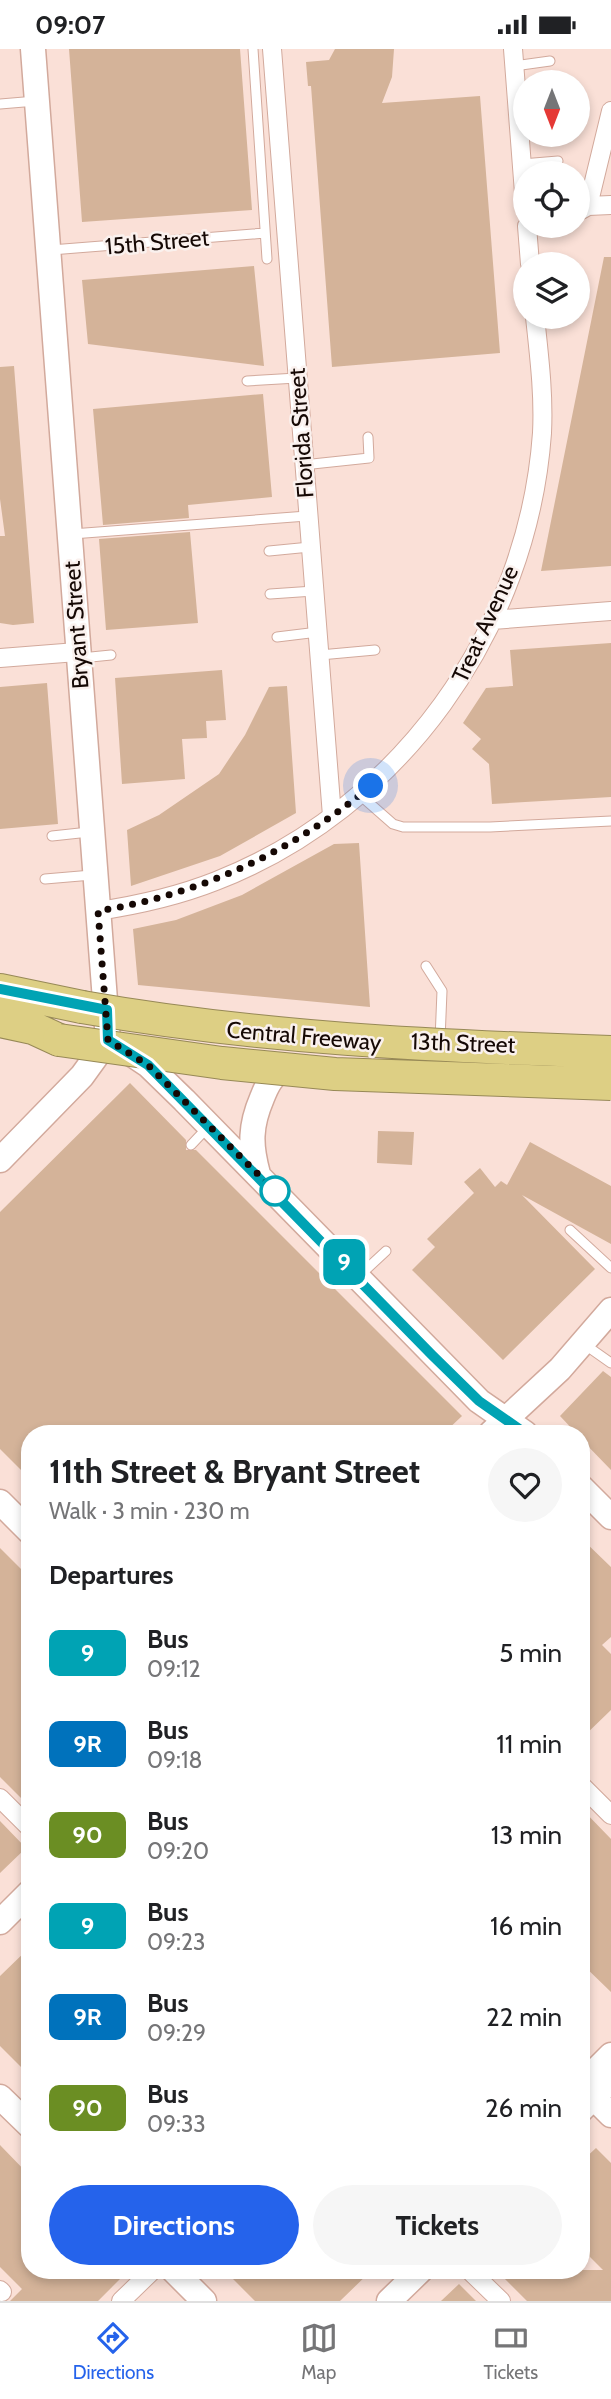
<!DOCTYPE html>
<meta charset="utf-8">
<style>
:root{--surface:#fff;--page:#f6f6f6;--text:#202124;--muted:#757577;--line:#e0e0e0;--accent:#2563eb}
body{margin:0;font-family:Cabin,sans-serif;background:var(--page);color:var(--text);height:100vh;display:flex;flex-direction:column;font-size:26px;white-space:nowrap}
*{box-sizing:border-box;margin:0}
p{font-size:23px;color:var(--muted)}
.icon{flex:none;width:38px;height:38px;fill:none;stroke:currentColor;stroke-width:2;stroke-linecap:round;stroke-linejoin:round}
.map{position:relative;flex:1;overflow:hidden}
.side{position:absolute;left:21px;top:1376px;width:569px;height:854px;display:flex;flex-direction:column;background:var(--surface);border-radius:28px;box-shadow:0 4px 10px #0003}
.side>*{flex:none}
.badge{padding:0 14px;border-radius:10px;font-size:24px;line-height:46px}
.needle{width:46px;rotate:180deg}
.buttons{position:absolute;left:513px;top:21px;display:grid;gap:14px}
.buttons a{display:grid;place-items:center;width:77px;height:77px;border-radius:50%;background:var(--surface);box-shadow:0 4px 10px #0003;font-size:35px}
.you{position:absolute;width:35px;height:35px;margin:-18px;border:5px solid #fff;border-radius:50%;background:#1a73e8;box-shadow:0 0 0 10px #1a73e833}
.map>.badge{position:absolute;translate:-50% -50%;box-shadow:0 0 0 4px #fff}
h2{padding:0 28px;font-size:26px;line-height:63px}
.round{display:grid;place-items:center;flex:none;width:74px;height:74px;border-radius:37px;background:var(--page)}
.headline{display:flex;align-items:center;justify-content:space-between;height:119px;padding:0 28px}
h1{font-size:33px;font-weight:800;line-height:52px}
.button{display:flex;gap:14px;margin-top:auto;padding:14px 28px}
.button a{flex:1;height:80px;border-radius:42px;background:var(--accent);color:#fff;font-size:28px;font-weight:800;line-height:80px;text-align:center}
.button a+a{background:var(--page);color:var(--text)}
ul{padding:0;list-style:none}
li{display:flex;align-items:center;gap:21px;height:91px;padding:0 28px}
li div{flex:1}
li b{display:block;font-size:26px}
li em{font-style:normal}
li .badge{min-width:77px;font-weight:700;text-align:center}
.status{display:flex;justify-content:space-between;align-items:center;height:49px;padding:0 35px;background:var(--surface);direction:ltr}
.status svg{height:19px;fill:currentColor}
.tabs{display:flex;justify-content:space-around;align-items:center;height:98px;border-top:2px solid var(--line);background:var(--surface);font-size:19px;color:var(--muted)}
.tabs a{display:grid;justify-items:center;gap:4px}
.tabs .selected{color:var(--accent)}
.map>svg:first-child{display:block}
</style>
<div class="status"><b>09:07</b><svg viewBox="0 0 49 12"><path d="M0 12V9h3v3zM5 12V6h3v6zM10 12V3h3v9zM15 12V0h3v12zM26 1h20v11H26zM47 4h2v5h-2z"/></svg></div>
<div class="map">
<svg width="611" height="2252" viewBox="0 0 611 2252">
<rect width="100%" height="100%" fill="#fae0d7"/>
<path fill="#d4b399" d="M 69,0 L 240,0 L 252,161 L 82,173 Z
M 335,0 L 394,0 L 392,28 L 382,54 L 480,47 L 500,304 L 332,318 L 311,37 L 308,37 L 306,13 L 329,11 Z
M 604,208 L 611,208 L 611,517 L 541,522 Z
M 254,217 L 264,317 L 88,295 L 82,231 Z
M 14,317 L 34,574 L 13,576 L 0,574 L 0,487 L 5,487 L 0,450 L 0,318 Z
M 263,345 L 272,448 L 188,456 L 189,469 L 103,476 L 93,360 Z
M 190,483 L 198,574 L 106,581 L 99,490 Z
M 611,594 L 611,748 L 492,755 L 489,715 L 472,700 L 481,690 L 463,674 L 486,639 L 513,637 L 510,601 Z
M 222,621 L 226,671 L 206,672 L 207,689 L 182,690 L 185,730 L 122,735 L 115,629 Z
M 47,634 L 58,775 L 0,780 L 0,638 Z
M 287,637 L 296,764 L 220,807 L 131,837 L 127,781 L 159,766 L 219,725 L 245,686 L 269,638 Z
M 359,794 L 370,958 L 138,936 L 133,880 L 176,871 L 242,846 L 334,795 Z
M 130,1034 L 186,1091 L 186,1101 L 196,1101 L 462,1367 L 444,1384 L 30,1384 L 30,1430 L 0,1400 L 0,1163 Z
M 378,1082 L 414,1083 L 412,1116 L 377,1114 Z
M 530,1093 L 611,1137 L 611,1195 L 522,1146 L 595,1220 L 503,1311 L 412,1221 L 435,1198 L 427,1190 L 474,1144 L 464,1133 L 480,1119 L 495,1138 L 501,1132 L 507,1136 Z
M 603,1322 L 611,1328 L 611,1421 L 581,1390 L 581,1384 L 576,1384 L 560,1367 Z
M 581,1489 L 611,1518 L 611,1588 L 602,1596 L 611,1605 L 611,1661 L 581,1690 Z
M 0,1499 L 30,1529 L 30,1758 L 0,1728 Z
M 581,1759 L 611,1790 L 611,1943 L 581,1914 Z
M 0,1772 L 26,1799 L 0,1824 Z
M 30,1898 L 30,2027 L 0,1997 L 0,1927 Z
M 0,2096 L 30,2127 L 30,2221 L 129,2221 L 98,2252 L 10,2252 L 22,2240 L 0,2218 Z
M 596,2099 L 611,2114 L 611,2252 L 527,2252 L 496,2221 L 603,2221 L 581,2199 L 581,2113 Z
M 224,2221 L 372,2221 L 340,2252 L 255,2252 Z
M 459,2235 L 476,2252 L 441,2252 Z"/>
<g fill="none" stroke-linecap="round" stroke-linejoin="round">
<g stroke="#d2a99c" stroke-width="11">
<path id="lane" d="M 253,0 L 267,210
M 514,17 L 550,12
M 0,55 L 36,52
M 522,115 L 558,112
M 51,201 L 265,184
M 247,332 L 297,329
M 303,416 L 369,409 L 368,388
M 72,485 L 307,467
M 269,502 L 310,498
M 270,545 L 314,542
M 277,588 L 318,583
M 320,606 L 375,601
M 81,609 L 111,606
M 360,746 L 393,775 L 403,778 L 490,778 L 611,772
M 52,787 L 89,783
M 45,830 L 92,826
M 426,917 L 442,942 L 440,991
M 191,1096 L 209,1077
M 570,1181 L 611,1219
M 359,1227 L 386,1202
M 584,1295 L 611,1314"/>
</g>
<g stroke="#d2a99c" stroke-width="20">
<path id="street" d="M 272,0 L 332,767
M 513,0 L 525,157
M 588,157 L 611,62
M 581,161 L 588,157 L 611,156
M 527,177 L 530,215
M 492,571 L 611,562
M 0,609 L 77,603
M 98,862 C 138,856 178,847 216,832 C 400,760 528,581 542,384 C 544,345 539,306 535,268
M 581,1736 L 611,1766
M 0,1749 L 30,1779
M 469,2221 L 501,2252
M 0,2241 L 2,2243
M 121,2252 L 153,2221"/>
</g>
<g stroke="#d2a99c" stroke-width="27">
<path id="secondary" d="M 127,1002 L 148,1016 L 184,1051 L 479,1352 L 525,1384
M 0,1111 L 82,1027 L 108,991 L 33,0
M 258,1125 C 250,1096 250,1077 262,1049 C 267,1036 272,1026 285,1018
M 491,1384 L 560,1320 L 611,1261
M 581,1438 L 611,1468
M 0,1453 L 30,1483
M 0,1873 L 30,1843
M 581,2036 L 611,2006
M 582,2037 L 611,2066
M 0,2048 L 30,2077
M 581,2061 L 611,2031
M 173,2221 L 204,2252
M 389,2252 L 421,2221"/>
</g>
<g stroke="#978957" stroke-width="34">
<path id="highway" d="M 0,941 L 82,958
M 0,972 L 33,979 L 59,991"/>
</g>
<use href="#lane" stroke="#fff" stroke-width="9"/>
<use href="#street" stroke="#fff" stroke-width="18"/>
<use href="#secondary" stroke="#fff" stroke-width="24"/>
<use href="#highway" stroke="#ddcf84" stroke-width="32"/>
<g stroke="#978957" stroke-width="34" stroke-linecap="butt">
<path id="highway-bridge" d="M 82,958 C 258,989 433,997 611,1003
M 59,991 L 222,1014 L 335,1025 L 611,1035"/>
</g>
<use href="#highway-bridge" stroke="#ddcf84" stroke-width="32"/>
</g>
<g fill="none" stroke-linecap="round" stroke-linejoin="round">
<g stroke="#fff" stroke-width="16">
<path id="line" d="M 0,940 L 107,961 L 108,991 L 148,1016 L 432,1306 L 479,1352 L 525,1384"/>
</g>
<use href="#line" stroke="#00a3b4" stroke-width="10"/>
<path stroke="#150804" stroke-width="7" stroke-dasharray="0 12.6" d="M 275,1142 L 148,1016 L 108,991 L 98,862 C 201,845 290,804 371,737"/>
</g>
<circle fill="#fff" stroke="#00a3b4" stroke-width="3.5" cx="275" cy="1142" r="14"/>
<g text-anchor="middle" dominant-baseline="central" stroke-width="5" stroke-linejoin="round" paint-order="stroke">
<g font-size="23" fill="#150804" stroke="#faf1ee">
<text transform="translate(157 193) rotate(-5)">15th Street</text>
<text transform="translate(301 384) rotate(-94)">Florida Street</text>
<text transform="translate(485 575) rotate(-65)">Treat Avenue</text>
<text transform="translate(76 576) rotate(-94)">Bryant Street</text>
<text transform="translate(304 987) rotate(5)">Central Freeway</text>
<text transform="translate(463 994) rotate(2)">13th Street</text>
</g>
</g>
</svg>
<div class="buttons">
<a><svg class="needle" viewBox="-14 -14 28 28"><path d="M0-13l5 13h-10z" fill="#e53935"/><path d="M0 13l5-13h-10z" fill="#757577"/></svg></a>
<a><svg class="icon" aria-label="locate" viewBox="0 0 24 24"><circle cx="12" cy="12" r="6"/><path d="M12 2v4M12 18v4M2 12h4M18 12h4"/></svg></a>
<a><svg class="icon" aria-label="layers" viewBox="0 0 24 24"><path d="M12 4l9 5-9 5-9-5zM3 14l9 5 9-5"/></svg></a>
</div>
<div class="you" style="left:371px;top:737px"></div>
<b class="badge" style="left:344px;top:1213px;background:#00a3b4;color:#fff">9</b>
<section class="side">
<div class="headline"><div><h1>11th Street &amp; Bryant Street</h1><p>Walk · 3 min · 230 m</p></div><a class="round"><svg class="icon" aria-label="heart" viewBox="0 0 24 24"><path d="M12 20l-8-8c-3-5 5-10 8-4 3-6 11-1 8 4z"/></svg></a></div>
<h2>Departures</h2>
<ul>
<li><span class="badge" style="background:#00a3b4;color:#fff">9</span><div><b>Bus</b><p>09:12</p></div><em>5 min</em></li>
<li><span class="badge" style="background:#0072bc;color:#fff">9R</span><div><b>Bus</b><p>09:18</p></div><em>11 min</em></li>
<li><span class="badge" style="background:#6b8e23;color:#fff">90</span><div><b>Bus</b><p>09:20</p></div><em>13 min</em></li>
<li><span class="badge" style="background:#00a3b4;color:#fff">9</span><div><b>Bus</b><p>09:23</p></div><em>16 min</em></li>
<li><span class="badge" style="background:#0072bc;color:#fff">9R</span><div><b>Bus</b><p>09:29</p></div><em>22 min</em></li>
<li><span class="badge" style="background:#6b8e23;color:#fff">90</span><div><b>Bus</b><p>09:33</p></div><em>26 min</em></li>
</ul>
<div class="button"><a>Directions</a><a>Tickets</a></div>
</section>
</div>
<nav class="tabs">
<a class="selected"><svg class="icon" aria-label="directions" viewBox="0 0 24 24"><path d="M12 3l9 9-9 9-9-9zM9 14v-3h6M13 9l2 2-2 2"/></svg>Directions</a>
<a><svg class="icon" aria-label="map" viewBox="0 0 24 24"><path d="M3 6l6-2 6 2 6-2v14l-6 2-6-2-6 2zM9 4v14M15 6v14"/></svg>Map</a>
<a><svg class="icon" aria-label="tickets" viewBox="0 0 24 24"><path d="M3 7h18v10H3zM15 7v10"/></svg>Tickets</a>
</nav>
